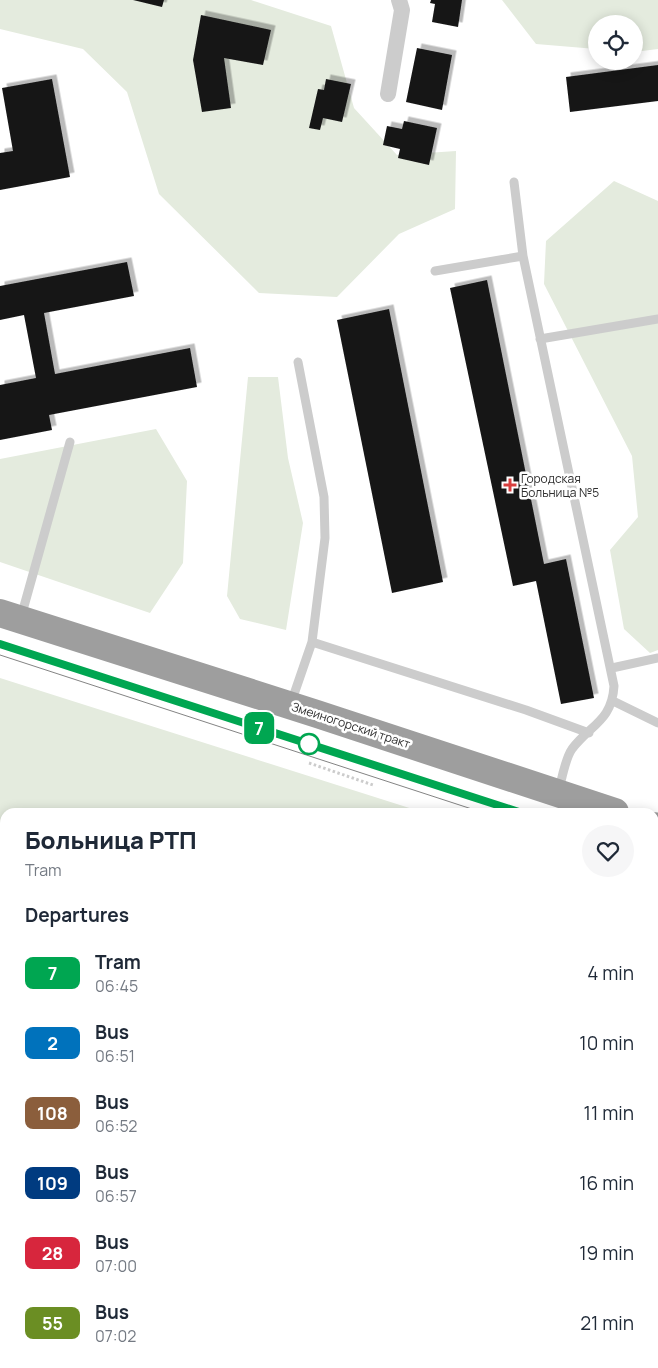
<!DOCTYPE html>
<meta charset="utf-8">
<style>
:root{--surface:#fff;--page:#f6f6f7;--text:#1f2937;--muted:#747a83}
body{margin:0;font-family:Manrope,sans-serif;background:var(--page);color:var(--text);height:100vh;display:flex;flex-direction:column;font-size:19px;white-space:nowrap}
*{box-sizing:border-box;margin:0}
p{font-size:16px;color:var(--muted)}
.icon{flex:none;width:28px;height:28px;fill:none;stroke:currentColor;stroke-width:2;stroke-linecap:round;stroke-linejoin:round}
.map{position:relative;flex:1;overflow:hidden}
.details{position:absolute;left:0px;top:808px;width:659px;height:561px;display:flex;flex-direction:column;background:var(--surface);border-radius:15px 15px 0 0;box-shadow:0 2px 12px #0003}
.details>*{flex:none}
.badge{padding:0 10px;border-radius:8px;font-size:18px;line-height:32px}
.tools{position:absolute;left:588px;top:15px;display:grid;gap:10px}
.tools a{display:grid;place-items:center;width:55px;height:55px;border-radius:50%;background:var(--surface);box-shadow:0 2px 12px #0003;font-size:25px}
.map>.badge{position:absolute;translate:-50% -50%;box-shadow:0 0 0 2px #fff}
h2{padding:0 25px;font-size:19px;line-height:45px}
.round{display:grid;place-items:center;flex:none;width:52px;height:52px;border-radius:26px;background:var(--page)}
.summary{display:flex;align-items:center;justify-content:space-between;height:85px;padding:0 25px}
h1{font-size:24px;font-weight:800;line-height:38px}
ul{padding:0;list-style:none}
li{display:flex;align-items:center;gap:15px;height:70px;padding:0 25px}
li div{flex:1}
li b{display:block;font-size:19px}
li em{font-style:normal}
li .badge{min-width:55px;font-weight:700;text-align:center}
.map>svg:first-child{display:block}
</style>
<div class="map">
<svg width="658" height="1368" viewBox="0 0 658 1368">
<defs>
<filter id="shadow"><feDropShadow dx="4.5" dy="-4.5" stdDeviation="0" flood-color="#0004"/></filter>
</defs>
<rect width="100%" height="100%" fill="#fff"/>
<path fill="#e4ebde" d="M 0,0 L 251,0 L 331,26 L 354,108 L 397,155 L 456,151 L 455,209 L 399,234 L 337,297 L 259,293 L 159,194 L 127,92 L 83,49 L 0,29 Z
M 502,0 L 658,0 L 658,49 L 634,52 L 634,24 L 596,24 L 596,49 L 536,44 Z
M 614,181 L 658,201 L 658,650 L 650,653 L 624,629 L 610,550 L 638,517 L 632,456 L 544,284 L 546,241 Z
M 248,377 L 278,377 L 288,458 L 303,523 L 286,630 L 240,619 L 227,596 Z
M 156,429 L 187,481 L 183,563 L 150,613 L 0,562 L 0,459 Z
M 0,678 L 422,812 L 5,812 L 5,1364 L 424,1364 L 427,1368 L 0,1368 Z
M 654,887 L 658,888 L 658,1203 L 654,1200 Z"/>
<path fill="#161616" filter="url(#shadow)" d="M 133,0 L 164,0 L 162,7 Z
M 431,0 L 462,0 L 458,27 L 432,22 L 435,4 L 430,3 Z
M 201,15 L 271,30 L 263,65 L 224,58 L 231,108 L 202,112 L 193,60 Z
M 417,48 L 452,55 L 442,110 L 406,102 Z
M 658,65 L 658,101 L 570,112 L 566,77 Z
M 52,79 L 70,177 L 0,190 L 0,153 L 13,151 L 2,88 Z
M 326,79 L 351,84 L 342,122 L 323,118 L 320,130 L 309,128 L 318,89 L 324,90 Z
M 404,121 L 437,128 L 429,165 L 398,158 L 400,149 L 383,145 L 387,126 L 402,129 Z
M 127,262 L 134,296 L 44,313 L 55,374 L 190,348 L 197,387 L 49,415 L 52,430 L 0,440 L 0,385 L 36,378 L 24,315 L 0,320 L 0,286 Z
M 487,280 L 544,564 L 566,559 L 594,698 L 561,704 L 536,581 L 513,586 L 450,288 Z
M 389,309 L 443,582 L 392,593 L 337,320 Z
M 658,1309 L 658,1347 L 654,1348 L 654,1310 Z
M 483,1364 L 512,1364 L 513,1368 L 470,1368 Z"/>
<g fill="none" stroke-linecap="round" stroke-linejoin="round">
<path stroke="#ccc" stroke-width="3" stroke-dasharray="2.5 2.5" stroke-linecap="butt" d="M 309,763 L 373,785"/>
<path stroke="#ccc" stroke-width="9" d="M 514,182 L 523,256 L 614,686 C 612,721 590,725 572,749 C 565,759 562,778 559,790
M 435,271 L 523,256
M 540,339 L 658,319
M 298,362 L 324,497 L 325,538 L 312,642 L 526,710 L 589,733
M 21,617 L 70,442
M 612,668 L 658,658
M 613,701 L 658,723
M 291,703 L 312,642"/>
<path stroke="#ccc" stroke-width="16" d="M 388,94 L 402,10 L 399,0"/>
<path stroke="#9e9e9e" stroke-width="28" d="M 0,613 L 317,714 L 615,812
M 654,826 L 658,827"/>
<path stroke="#848484" stroke-width="1" d="M 0,644 L 519,812
M 0,655 L 481,812
M 654,857 L 658,859
M 654,869 L 658,870"/>
</g>
<g fill="none" stroke-linecap="round" stroke-linejoin="round">
<g stroke="#fff" stroke-width="11">
<path id="line" d="M 0,644 L 519,812"/>
</g>
<use href="#line" stroke="#00a651" stroke-width="8"/>
</g>
<path fill="#d83f3e" stroke="#fff" stroke-width="2" d="M507.5 477.5h5v5h5v5h-5v5h-5v-5h-5v-5h5z"/>
<circle fill="#fff" stroke="#00a651" stroke-width="2.5" cx="309" cy="744" r="10"/>
<g text-anchor="middle" dominant-baseline="central" stroke-width="5" stroke-linejoin="round" paint-order="stroke">
<g font-size="12" fill="#2f2f2f" stroke="#fff" text-anchor="start">
<text x="521" y="478">Городская<tspan x="521" dy="14">Больница №5</tspan></text>
</g>
<g font-size="12" fill="#2f2f2f" stroke="#fff">
<text transform="translate(351 725) rotate(18)">Змеиногорский тракт</text>
</g>
</g>
</svg>
<div class="tools">
<a><svg class="icon" aria-label="locate" viewBox="0 0 24 24"><circle cx="12" cy="12" r="6"/><path d="M12 2v4M12 18v4M2 12h4M18 12h4"/></svg></a>
</div>
<b class="badge" style="left:259px;top:728px;background:#00a651;color:#fff">7</b>
<section class="details">
<div class="summary"><div><h1>Больница РТП</h1><p>Tram</p></div><a class="round"><svg class="icon" aria-label="heart" viewBox="0 0 24 24"><path d="M12 20l-8-8c-3-5 5-10 8-4 3-6 11-1 8 4z"/></svg></a></div>
<h2>Departures</h2>
<ul>
<li><span class="badge" style="background:#00a651;color:#fff">7</span><div><b>Tram</b><p>06:45</p></div><em>4 min</em></li>
<li><span class="badge" style="background:#0072bc;color:#fff">2</span><div><b>Bus</b><p>06:51</p></div><em>10 min</em></li>
<li><span class="badge" style="background:#8b5e3c;color:#fff">108</span><div><b>Bus</b><p>06:52</p></div><em>11 min</em></li>
<li><span class="badge" style="background:#003b80;color:#fff">109</span><div><b>Bus</b><p>06:57</p></div><em>16 min</em></li>
<li><span class="badge" style="background:#d7263d;color:#fff">28</span><div><b>Bus</b><p>07:00</p></div><em>19 min</em></li>
<li><span class="badge" style="background:#6b8e23;color:#fff">55</span><div><b>Bus</b><p>07:02</p></div><em>21 min</em></li>
</ul>
</section>
</div>
